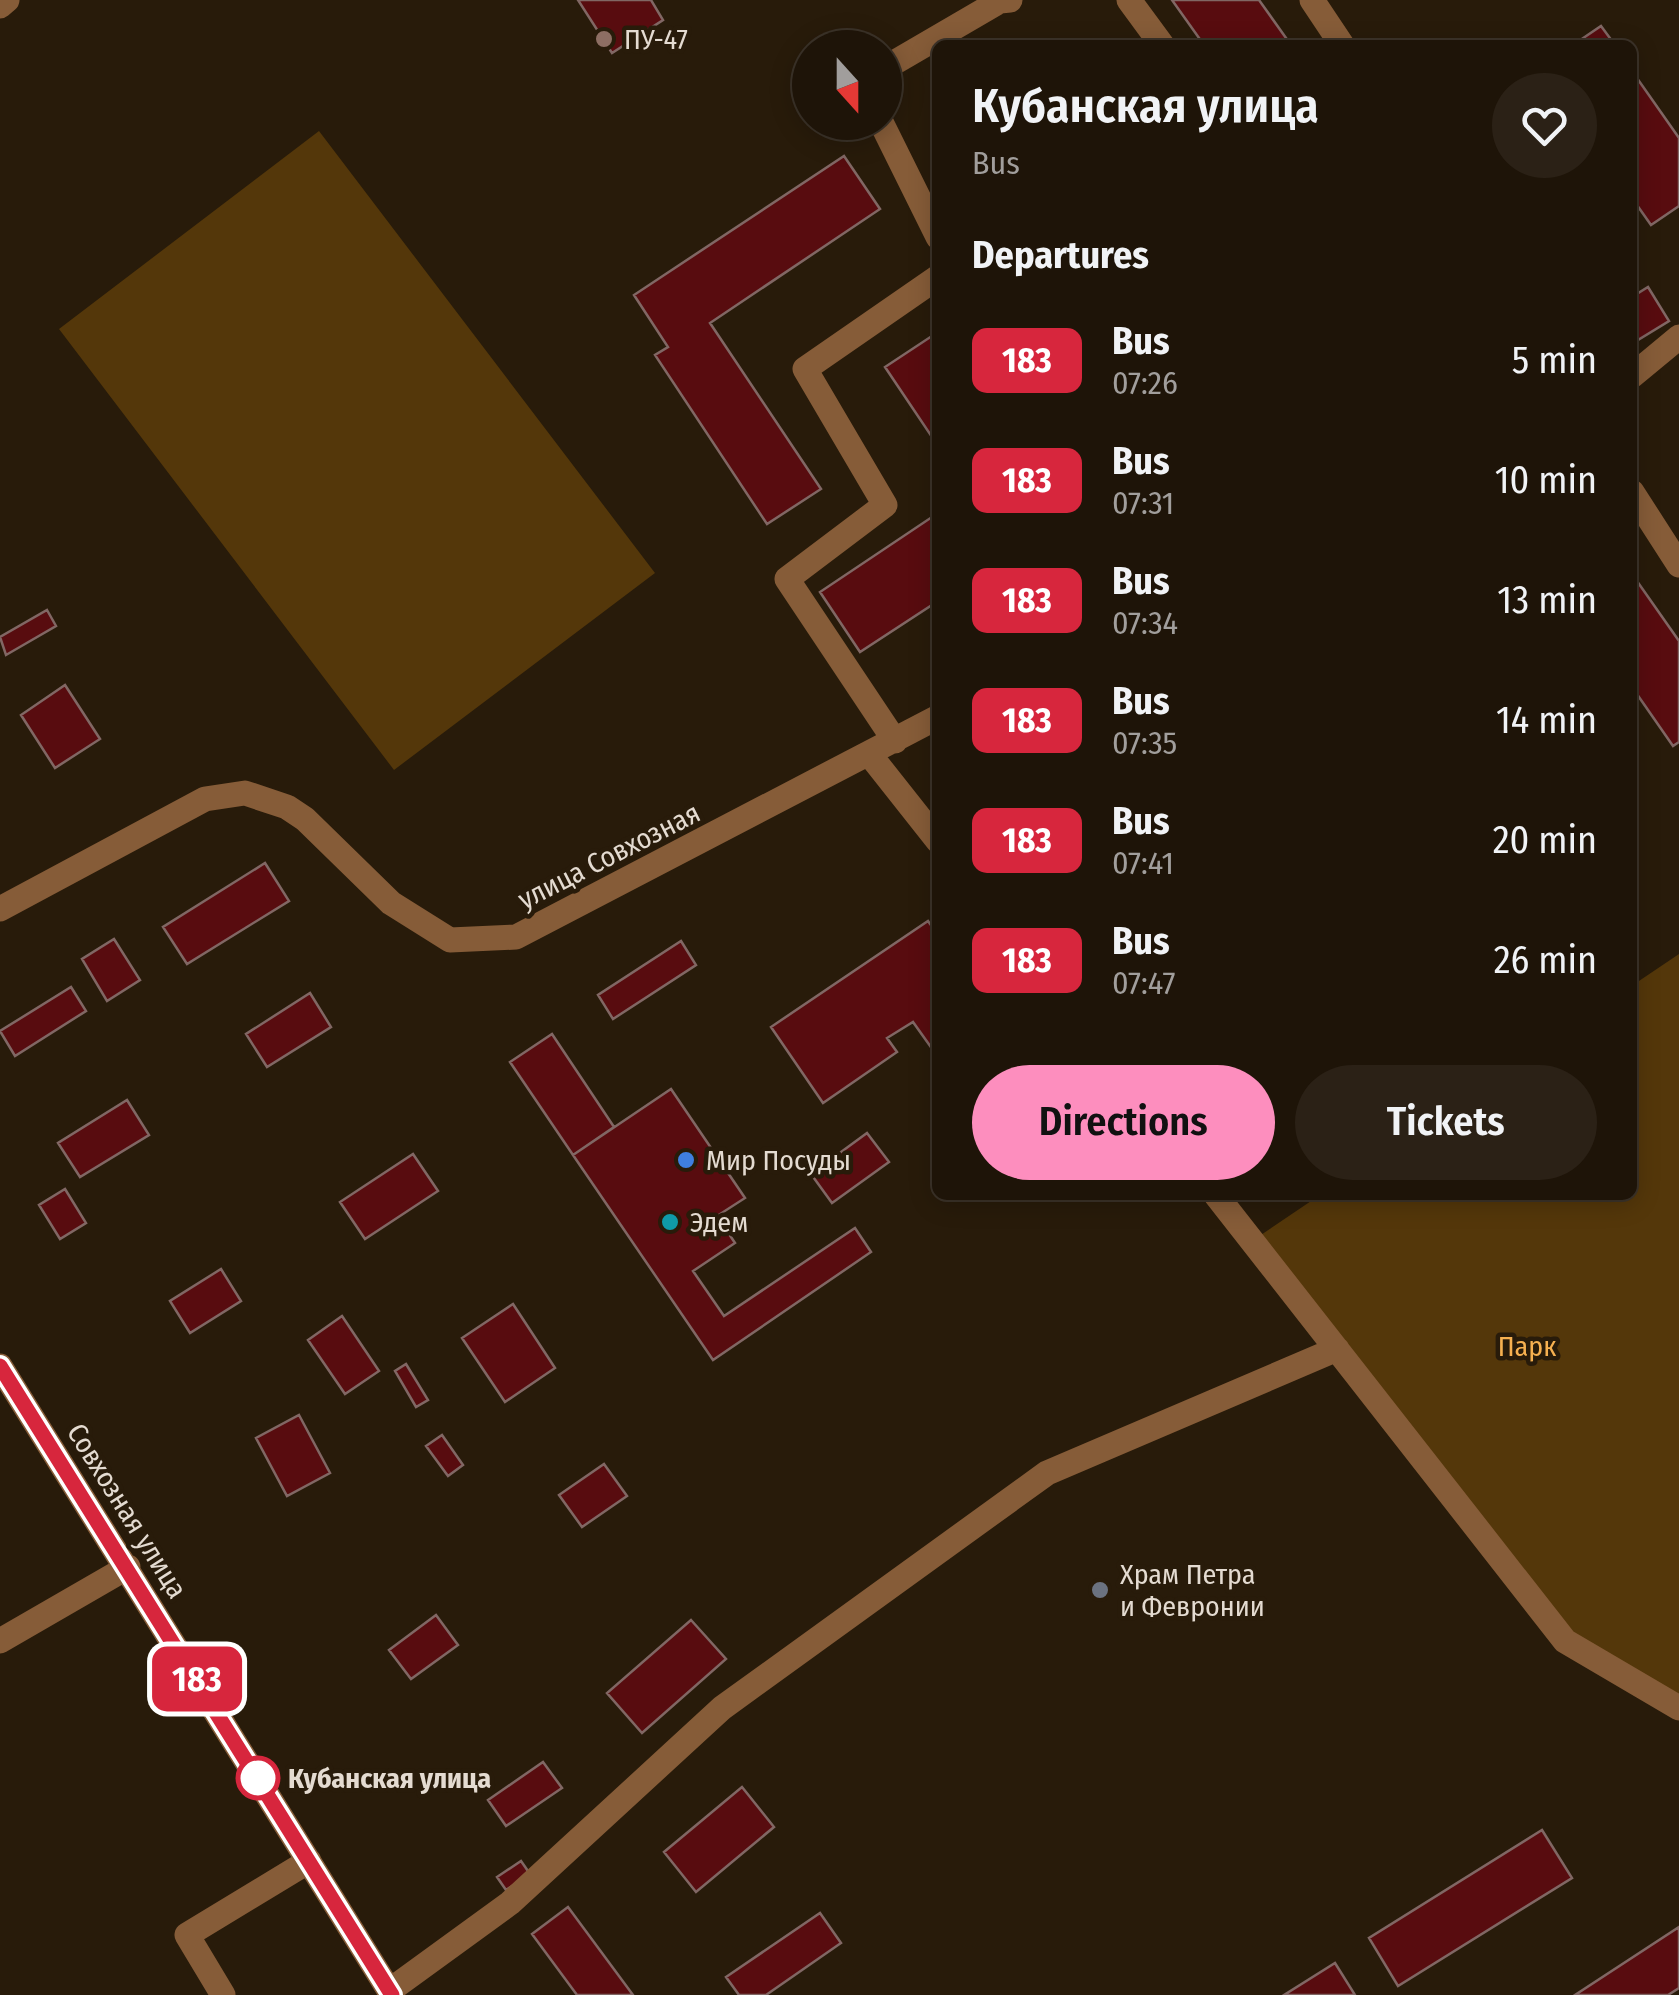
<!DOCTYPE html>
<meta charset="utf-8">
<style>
:root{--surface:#1e1408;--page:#2b2116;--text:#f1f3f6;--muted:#a19e9c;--line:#3c3329;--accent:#fd8ebe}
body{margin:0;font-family:"Fira Sans Condensed",sans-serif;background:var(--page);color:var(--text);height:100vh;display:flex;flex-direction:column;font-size:38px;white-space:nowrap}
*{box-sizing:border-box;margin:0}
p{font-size:32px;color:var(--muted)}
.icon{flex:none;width:55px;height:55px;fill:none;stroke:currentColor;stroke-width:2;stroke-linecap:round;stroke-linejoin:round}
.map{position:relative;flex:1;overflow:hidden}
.sheet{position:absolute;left:932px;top:40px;width:705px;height:1160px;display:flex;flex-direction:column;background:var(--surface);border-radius:15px;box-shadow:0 5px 25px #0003,0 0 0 2px var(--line)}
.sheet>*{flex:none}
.badge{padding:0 20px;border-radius:15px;font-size:35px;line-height:65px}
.needle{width:65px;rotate:159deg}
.buttons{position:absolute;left:792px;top:30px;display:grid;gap:20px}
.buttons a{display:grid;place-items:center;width:110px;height:110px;border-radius:50%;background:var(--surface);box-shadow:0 5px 25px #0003,0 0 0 2px var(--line);font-size:50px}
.map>.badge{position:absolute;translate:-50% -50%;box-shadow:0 0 0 5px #fff}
h2{padding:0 40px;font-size:38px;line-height:90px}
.round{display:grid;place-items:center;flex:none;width:105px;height:105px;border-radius:52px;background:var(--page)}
.overview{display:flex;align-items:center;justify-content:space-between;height:170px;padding:0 40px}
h1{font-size:48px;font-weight:600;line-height:75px}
.cta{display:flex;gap:20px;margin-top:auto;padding:20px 40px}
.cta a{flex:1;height:115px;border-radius:60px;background:var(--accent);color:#111;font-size:40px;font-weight:600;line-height:115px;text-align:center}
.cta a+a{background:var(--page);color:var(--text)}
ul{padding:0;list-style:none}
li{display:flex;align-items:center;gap:30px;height:120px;padding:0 40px}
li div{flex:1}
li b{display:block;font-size:38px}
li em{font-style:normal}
li .badge{min-width:110px;font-weight:700;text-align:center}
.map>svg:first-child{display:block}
</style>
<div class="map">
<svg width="1679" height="1995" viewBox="0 0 1679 1995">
<rect width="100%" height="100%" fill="#281b0a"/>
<path fill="#54370a" d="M 319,131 L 655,573 L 394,770 L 59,329 Z
M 1679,954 L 1679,1708 L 1565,1641 L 1252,1241 L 1320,1195 L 1632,1195 L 1633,985 Z"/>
<path fill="#580c0f" stroke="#816764" stroke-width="2.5" d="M 578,0 L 651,0 L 663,20 L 612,53 Z
M 1172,0 L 1259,0 L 1291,45 L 1204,45 Z
M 1601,26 L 1615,45 L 1573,45 Z
M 1632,71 L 1679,138 L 1679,206 L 1651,225 L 1632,198 Z
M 844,156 L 880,209 L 710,323 L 821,489 L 767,524 L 655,355 L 668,347 L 634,295 Z
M 1648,287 L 1669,321 L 1633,343 L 1632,297 Z
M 938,332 L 938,446 L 885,367 Z
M 938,513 L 938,601 L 860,652 L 820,592 Z
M 1632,574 L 1679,641 L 1679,742 L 1673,746 L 1632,687 Z
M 47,610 L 56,626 L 6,655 L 0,637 Z
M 65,685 L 100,739 L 55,768 L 21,715 Z
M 265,863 L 289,901 L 187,964 L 163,927 Z
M 928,921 L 938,935 L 938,1057 L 913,1022 L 887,1038 L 897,1052 L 823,1103 L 771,1027 Z
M 114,939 L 140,980 L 107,1001 L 82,959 Z
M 681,941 L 696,965 L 613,1019 L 598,995 Z
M 71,987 L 86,1011 L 15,1056 L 0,1031 Z
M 310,993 L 331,1027 L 267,1067 L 246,1034 Z
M 552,1034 L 614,1127 L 573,1155 L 510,1062 Z
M 671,1089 L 745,1198 L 717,1216 L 735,1243 L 693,1271 L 724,1316 L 855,1228 L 871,1252 L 713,1360 L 573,1155 Z
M 127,1100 L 149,1135 L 80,1177 L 58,1143 Z
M 867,1133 L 889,1162 L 832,1203 L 811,1174 Z
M 413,1154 L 438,1191 L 365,1239 L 340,1202 Z
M 65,1189 L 86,1223 L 60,1239 L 39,1205 Z
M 221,1269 L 241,1301 L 190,1333 L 170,1301 Z
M 513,1304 L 555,1368 L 505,1402 L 462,1338 Z
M 342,1316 L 379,1371 L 345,1394 L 308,1340 Z
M 406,1364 L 428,1400 L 416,1407 L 395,1371 Z
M 299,1415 L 330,1473 L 287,1496 L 256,1438 Z
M 442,1435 L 463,1465 L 448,1476 L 426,1446 Z
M 604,1464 L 627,1496 L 582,1527 L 559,1495 Z
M 436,1615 L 458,1645 L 411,1679 L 389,1650 Z
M 691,1620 L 726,1659 L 642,1733 L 607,1693 Z
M 543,1762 L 562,1788 L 506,1826 L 488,1800 Z
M 742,1787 L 774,1827 L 696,1892 L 664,1852 Z
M 1542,1830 L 1572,1878 L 1398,1986 L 1369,1938 Z
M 521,1861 L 530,1874 L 506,1890 L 497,1877 Z
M 568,1907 L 633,1995 L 577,1995 L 532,1934 Z
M 820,1913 L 841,1943 L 766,1995 L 739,1995 L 726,1977 Z
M 1679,1927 L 1679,1988 L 1668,1995 L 1575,1995 Z
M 1335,1963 L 1355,1995 L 1284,1995 Z"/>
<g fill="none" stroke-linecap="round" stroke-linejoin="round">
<path stroke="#865c38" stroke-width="25" d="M 1129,0 L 1162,45
M 1312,0 L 1342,45
M 0,6 L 7,0
M 885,68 L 1000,1 L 1010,0
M 881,122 L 938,237
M 1632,376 L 1679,337
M 1632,492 L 1679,565
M 895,741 L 787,579 L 885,505 L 805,369 L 938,277
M 870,755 L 938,841
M 0,909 L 205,799 L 245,793 L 287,807 L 305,819 L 391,903 L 450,940 L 516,937 L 938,717
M 1216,1195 L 1565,1641 L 1679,1708
M 0,1366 L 392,1995
M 0,1641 L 128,1567
M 389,1991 L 510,1903 L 722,1708 L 1047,1473 L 1337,1349
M 223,1995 L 187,1935 L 309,1861"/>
</g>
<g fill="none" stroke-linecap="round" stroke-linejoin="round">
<g stroke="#fff" stroke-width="22">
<path id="line" d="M 0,1366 L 392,1995"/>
</g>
<use href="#line" stroke="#d7263d" stroke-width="15"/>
</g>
<circle fill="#8d6e63" stroke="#281b0a" stroke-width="4" cx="604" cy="39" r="10"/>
<circle fill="#3f7fe0" stroke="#281b0a" stroke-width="4" cx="686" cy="1160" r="10"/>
<circle fill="#0f9aa8" stroke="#281b0a" stroke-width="4" cx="670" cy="1222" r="10"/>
<circle fill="#6b7280" stroke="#281b0a" stroke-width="4" cx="1100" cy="1590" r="10"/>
<circle fill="#fff" stroke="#d7263d" stroke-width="5" cx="258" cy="1778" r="20"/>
<g text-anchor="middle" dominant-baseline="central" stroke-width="9" stroke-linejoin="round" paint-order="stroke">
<g font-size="28" fill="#e4dbd1" stroke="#281b0a" text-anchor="start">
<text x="624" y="39">ПУ-47</text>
<text x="706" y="1160">Мир Посуды</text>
<text x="690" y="1222">Эдем</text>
<text x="1120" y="1574">Храм Петра<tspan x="1120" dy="32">и Февронии</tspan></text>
</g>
<g font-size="28" fill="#e4dbd1" stroke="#281b0a">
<text transform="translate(609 856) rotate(-27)">улица Совхозная</text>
<text transform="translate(127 1511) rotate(58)">Совхозная улица</text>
</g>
<g font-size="28" fill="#f6b050" stroke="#281b0a">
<text x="1527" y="1346">Парк</text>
</g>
<g font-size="28" font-weight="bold" fill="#e4dbd1" stroke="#281b0a" text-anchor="start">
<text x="288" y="1778">Кубанская улица</text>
</g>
</g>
</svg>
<div class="buttons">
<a><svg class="needle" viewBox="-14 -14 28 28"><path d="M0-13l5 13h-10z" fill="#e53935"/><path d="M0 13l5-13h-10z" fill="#a19e9c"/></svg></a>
</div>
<b class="badge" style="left:197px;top:1679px;background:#d7263d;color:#fff">183</b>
<section class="sheet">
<div class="overview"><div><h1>Кубанская улица</h1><p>Bus</p></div><a class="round"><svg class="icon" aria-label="heart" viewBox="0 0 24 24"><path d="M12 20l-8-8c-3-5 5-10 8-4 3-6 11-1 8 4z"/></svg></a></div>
<h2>Departures</h2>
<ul>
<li><span class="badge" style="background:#d7263d;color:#fff">183</span><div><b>Bus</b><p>07:26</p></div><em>5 min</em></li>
<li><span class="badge" style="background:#d7263d;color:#fff">183</span><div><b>Bus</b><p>07:31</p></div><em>10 min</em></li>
<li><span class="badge" style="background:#d7263d;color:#fff">183</span><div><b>Bus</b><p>07:34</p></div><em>13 min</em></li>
<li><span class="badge" style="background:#d7263d;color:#fff">183</span><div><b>Bus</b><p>07:35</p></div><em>14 min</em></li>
<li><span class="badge" style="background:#d7263d;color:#fff">183</span><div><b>Bus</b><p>07:41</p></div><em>20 min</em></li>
<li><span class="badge" style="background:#d7263d;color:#fff">183</span><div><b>Bus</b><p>07:47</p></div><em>26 min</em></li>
</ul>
<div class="cta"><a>Directions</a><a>Tickets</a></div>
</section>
</div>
